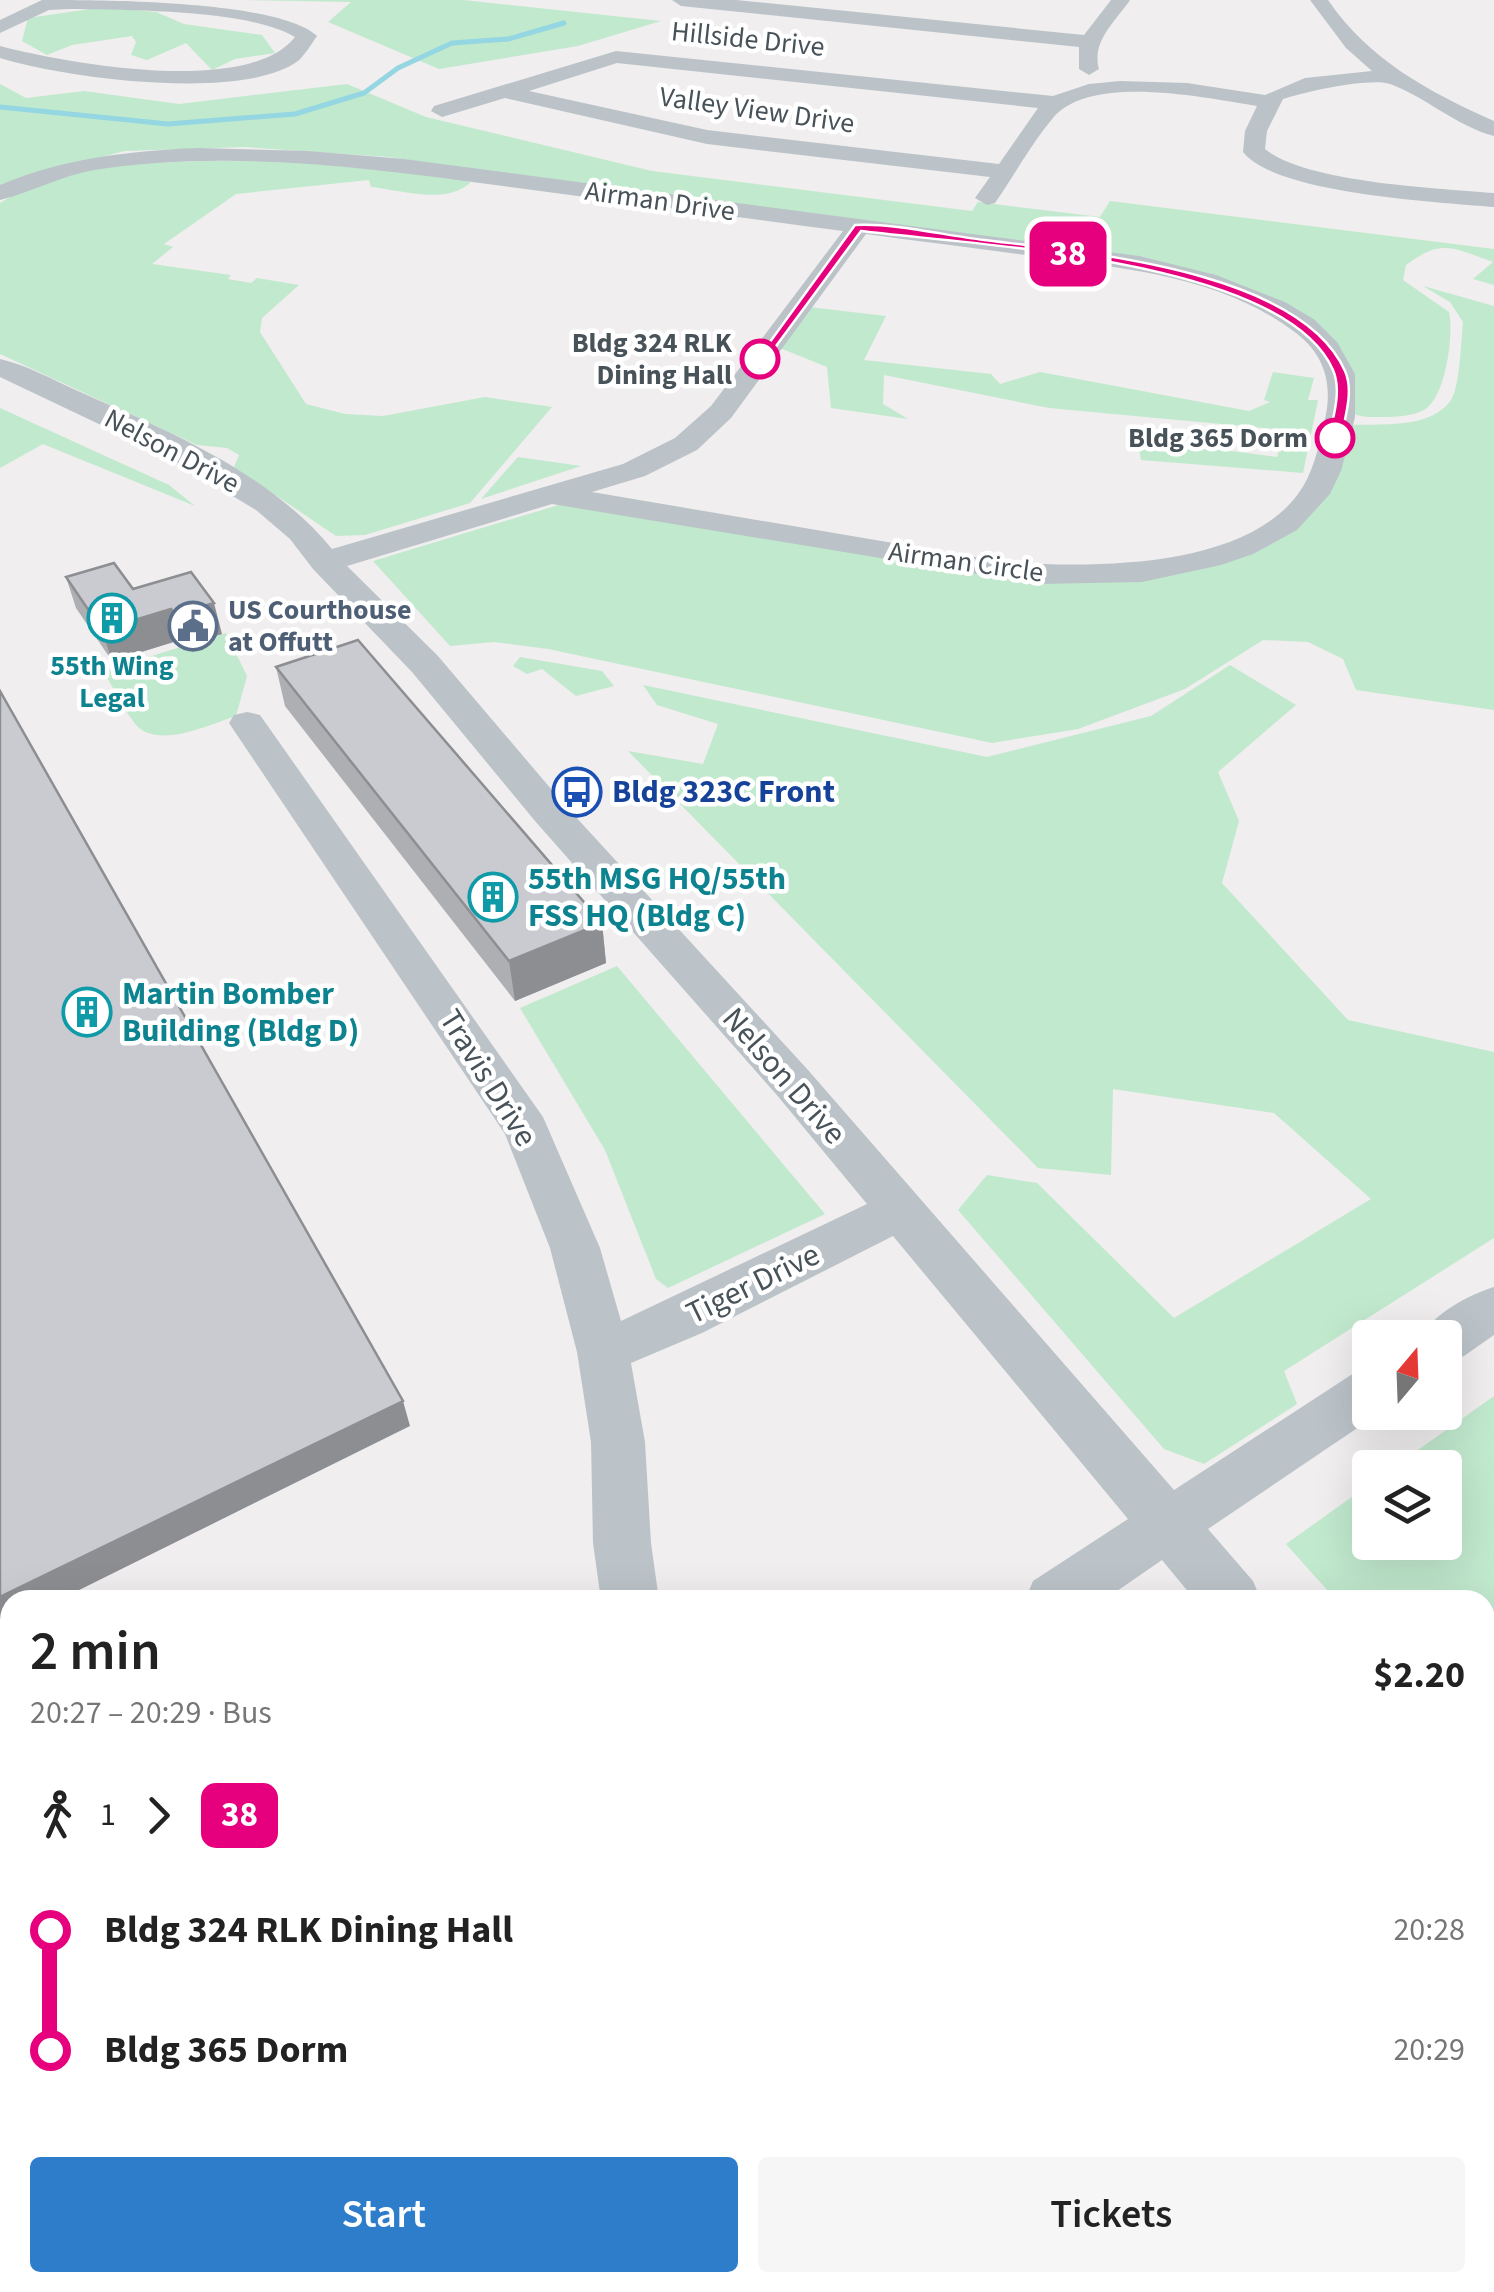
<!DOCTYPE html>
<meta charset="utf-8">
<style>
:root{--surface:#fff;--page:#f6f6f6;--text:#222;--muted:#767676;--accent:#2e7dca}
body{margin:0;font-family:"Source Sans 3",sans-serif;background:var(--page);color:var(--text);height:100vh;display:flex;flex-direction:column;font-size:38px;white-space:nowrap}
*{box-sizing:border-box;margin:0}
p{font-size:32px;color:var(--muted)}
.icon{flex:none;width:55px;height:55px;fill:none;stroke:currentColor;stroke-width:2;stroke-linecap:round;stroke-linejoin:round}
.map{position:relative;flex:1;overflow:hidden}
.panel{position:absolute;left:0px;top:1590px;width:1495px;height:702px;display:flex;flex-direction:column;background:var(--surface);border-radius:30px 30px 0 0;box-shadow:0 10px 40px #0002}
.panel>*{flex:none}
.badge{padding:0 20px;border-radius:15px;font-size:35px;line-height:65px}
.needle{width:65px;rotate:19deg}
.controls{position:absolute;left:1352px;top:1320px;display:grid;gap:20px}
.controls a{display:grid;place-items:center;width:110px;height:110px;border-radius:10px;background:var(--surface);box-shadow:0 10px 40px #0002;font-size:50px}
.map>.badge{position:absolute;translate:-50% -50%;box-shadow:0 0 0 5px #fff}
.legs{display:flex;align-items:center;gap:15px;height:110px;padding:0 30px;font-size:32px}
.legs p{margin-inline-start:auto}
.overview{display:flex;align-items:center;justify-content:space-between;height:170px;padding:0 30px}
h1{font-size:55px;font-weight:600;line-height:75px}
.action{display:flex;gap:20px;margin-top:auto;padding:20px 30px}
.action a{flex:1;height:115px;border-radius:10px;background:var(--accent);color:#fff;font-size:40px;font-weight:600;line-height:115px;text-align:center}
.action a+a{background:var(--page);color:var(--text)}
ul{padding:0 30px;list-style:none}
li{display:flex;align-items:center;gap:35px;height:120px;font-size:38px}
li i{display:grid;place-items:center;width:15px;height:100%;margin:0 12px;background:currentColor}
li i::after{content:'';width:25px;height:25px;margin:-12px;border:8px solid;border-radius:50%;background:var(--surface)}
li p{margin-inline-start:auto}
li:first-child i{background:linear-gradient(#0000 50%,currentColor 0)}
li:last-child i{background:linear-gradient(currentColor 50%,#0000 0)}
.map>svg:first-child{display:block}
</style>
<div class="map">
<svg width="1494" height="2292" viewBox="0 0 1494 2292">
<rect width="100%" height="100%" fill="#f0eeee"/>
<path fill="#c1e9ce" d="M 246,0 L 463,0 L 661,21 L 578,46 L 439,69 L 328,22 L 351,2 Z
M 104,7 L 156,12 L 184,24 L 262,35 L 275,53 L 235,59 L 212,70 L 186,43 L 147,60 L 131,55 L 136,42 L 132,36 L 72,45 L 47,55 L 22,41 L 28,18 Z
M 0,84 L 26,98 L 84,91 L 179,104 L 347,84 L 426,117 L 652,171 L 972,211 L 978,202 L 1100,217 L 1110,201 L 1494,249 L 1494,285 L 1473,279 L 1493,262 C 1453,248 1442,238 1406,265 L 1403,280 L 1449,312 C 1454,334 1446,397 1424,410 C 1413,416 1396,417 1384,417 C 1372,417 1363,418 1352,413 L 1316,328 L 1190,270 L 388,157 L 245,147 L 125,151 L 25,176 L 0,188 Z
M 201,161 L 284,161 L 464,178 L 470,183 C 445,205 401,190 371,187 L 369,180 L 236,194 L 164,244 L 173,247 L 152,264 L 231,275 L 228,279 L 251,283 L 257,278 L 299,285 L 262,318 L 260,332 L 306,404 L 345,414 L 383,416 L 485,397 L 552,407 L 470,503 L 365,535 L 336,536 L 234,467 L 239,455 L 227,448 L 197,445 L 0,354 L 0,203 C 58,164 134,164 201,161 Z
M 1423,286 L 1494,306 L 1494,710 L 1356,690 L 1343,659 L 1308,642 L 1263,640 L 1185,689 L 1078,729 L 992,743 L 548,649 L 494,642 L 450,646 L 373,561 L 565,503 L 1107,579 L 1299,523 L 1348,425 C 1379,424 1432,429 1451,400 C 1460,386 1461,341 1463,322 L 1450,302 Z
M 809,307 L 886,316 L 864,360 L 991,374 L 1000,384 L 1040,372 L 1249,411 L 1270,402 L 1264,400 L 1273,372 L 1314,378 L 1308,400 L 1318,400 L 1303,473 L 1141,460 L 1137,439 L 1277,457 L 1285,430 L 1049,408 L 884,375 L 883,404 L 908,419 L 831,408 L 827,367 L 780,348 Z
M 0,408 L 169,485 L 195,506 L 43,444 L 0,468 Z
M 518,457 L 581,466 L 481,499 Z
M 226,633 L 247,676 L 236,716 C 211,724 160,749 137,726 C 124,711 114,688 103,671 Z
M 520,657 L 602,671 L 614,686 L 576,696 L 542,669 L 527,674 L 513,666 Z
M 1230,665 L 1296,705 L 1218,772 L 1239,821 L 1222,883 L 1348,1020 L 1494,1052 L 1494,1238 L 1284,1371 L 1297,1404 L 1204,1464 L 1164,1449 L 958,1210 L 987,1175 L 1037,1183 L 1174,1318 L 1371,1199 L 1274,1113 L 1113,1089 L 1111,1175 L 1038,1168 L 628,751 L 703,764 L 718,724 L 657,705 L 643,685 L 987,757 L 1151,716 Z
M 617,966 L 825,1214 L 668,1288 L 656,1279 L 605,1150 L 520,1008 Z
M 1494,1396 L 1494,1779 L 1485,1769 L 1485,1600 L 1336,1600 L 1286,1544 L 1370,1484 L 1370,1542 L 1445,1542 L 1445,1468 L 1394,1467 Z
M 1485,2009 L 1494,2020 L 1494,2193 L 1485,2201 Z
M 499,2282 L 847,2282 L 847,2283 L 836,2292 L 493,2292 Z
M 1231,2283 L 1396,2283 L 1386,2292 L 1238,2292 Z"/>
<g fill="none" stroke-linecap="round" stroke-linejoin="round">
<path stroke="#94d6e1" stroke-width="5" d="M 0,107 L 168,124 L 295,114 L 364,93 L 398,68 L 452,43 L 508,39 L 564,23"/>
<path fill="#bbc3c9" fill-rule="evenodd" d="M 42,0 C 100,0 278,0 317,36 C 312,43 305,55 298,61 C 242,102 64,78 0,58 L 0,46 C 66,63 248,97 295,37 C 248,9 126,10 69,9 L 49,10 L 0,33 L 0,20 Z
M 672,0 L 736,0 L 1084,35 L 1111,0 L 1130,0 C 1116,21 1091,41 1099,69 L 1089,75 L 1079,69 L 1079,47 L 681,6 Z
M 1310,0 L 1328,0 C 1369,60 1429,92 1494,121 L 1494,136 C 1456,126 1424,96 1390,84 C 1371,77 1303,92 1283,99 L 1267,131 L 1265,149 C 1307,183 1438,188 1494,193 L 1494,207 C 1438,202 1276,194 1243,152 L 1245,131 L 1257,106 C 1205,98 1091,73 1053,118 C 1031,144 1014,176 995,203 L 987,205 L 975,198 L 990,177 L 707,144 L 505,98 L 442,117 L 431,111 L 434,106 L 616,51 L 1053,96 L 1089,84 L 1120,81 L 1187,83 L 1265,95 L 1305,78 L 1372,71 L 1346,48 ZM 617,63 L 1038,108 L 999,164 L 707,130 L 529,91 Z
M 198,148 L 308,151 L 404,159 L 1139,256 L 1216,275 L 1285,302 L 1315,320 L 1337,342 L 1355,374 L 1355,417 L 1341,471 L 1330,494 L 1297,530 L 1253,554 L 1221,565 L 1142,582 L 1038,584 L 552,504 L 347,566 L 438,656 L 563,803 L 808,1070 L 1174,1490 L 1351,1375 L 1370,1368 L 1370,1412 L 1381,1412 L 1208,1529 L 1253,1581 L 1261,1600 L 1195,1600 L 1162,1560 L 1104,1600 L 1025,1600 L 1033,1581 L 1128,1519 L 893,1236 L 702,1333 L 631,1363 L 645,1442 L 651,1543 L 659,1600 L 601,1600 L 593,1543 L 591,1442 L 577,1352 L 550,1248 L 505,1134 L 229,723 L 234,715 L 247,712 L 260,715 L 543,1117 L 600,1248 L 621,1321 L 867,1204 L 776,1094 L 535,821 L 412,672 L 313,569 L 290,539 L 256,510 L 166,456 L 0,377 L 0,359 C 27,365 53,380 78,391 C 168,431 269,472 332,549 L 623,464 L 675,438 L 711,406 L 843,231 C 730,216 617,201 503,186 C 368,168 230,149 94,170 C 61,176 32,192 0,200 L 0,185 C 64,158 129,151 198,148 ZM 866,234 C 924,242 982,249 1039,257 C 1125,268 1220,277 1292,330 C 1325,353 1334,385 1324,423 C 1319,446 1313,474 1298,494 C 1242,570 1089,568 1005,562 L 592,492 L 645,476 L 697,450 L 731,418 Z
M 1494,1287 L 1494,1335 L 1464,1356 L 1445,1363 L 1445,1338 L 1421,1338 C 1433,1313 1469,1295 1494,1287 Z
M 1485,1855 L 1494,1859 L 1494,1931 L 1485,1927 Z
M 376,2282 L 454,2282 L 450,2292 L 372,2292 Z"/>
</g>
<path fill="#adafb3" d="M 66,577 L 133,589 L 222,634 L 184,645 L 180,640 L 112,661 L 76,608 Z
M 276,667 L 602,923 L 606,963 L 515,1001 L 285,706 Z"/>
<path fill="#8d8e92" d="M 214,603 L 222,634 L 184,645 L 175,614 Z
M 171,609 L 180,640 L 112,661 L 102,630 Z
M 602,923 L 606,963 L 515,1001 L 509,961 Z
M 403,1401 L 410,1426 L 59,1600 L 10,1600 L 10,1624 L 0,1629 L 0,1597 Z"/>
<path fill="#c9cbd0" stroke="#8d8e92" stroke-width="2.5" d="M 114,563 L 133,589 L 191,572 L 214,603 L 175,614 L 171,609 L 102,630 L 66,577 Z
M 358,640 L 602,923 L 509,961 L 276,667 Z
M 0,691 L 403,1401 L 0,1597 Z
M 1008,2282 L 1055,2282 L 1061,2292 L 997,2292 Z"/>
<path fill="#e6007e" stroke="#fff" stroke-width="2.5" d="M 855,225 C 896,223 942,235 984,240 C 1080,252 1300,269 1345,371 C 1354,391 1345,417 1341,438 L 1335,442 L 1329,438 C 1333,417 1342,391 1333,370 C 1284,258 970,245 861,231 L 765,361 L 756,361 Z"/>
<defs>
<g id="building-ring" transform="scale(2.5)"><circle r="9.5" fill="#fff" stroke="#0f9aa8" stroke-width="1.5"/><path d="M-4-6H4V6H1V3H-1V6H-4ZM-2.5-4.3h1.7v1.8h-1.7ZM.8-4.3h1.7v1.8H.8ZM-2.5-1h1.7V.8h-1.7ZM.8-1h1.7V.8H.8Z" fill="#0f9aa8"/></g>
<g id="civic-ring" transform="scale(2.5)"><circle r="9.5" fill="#fff" stroke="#5c6f8a" stroke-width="1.5"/><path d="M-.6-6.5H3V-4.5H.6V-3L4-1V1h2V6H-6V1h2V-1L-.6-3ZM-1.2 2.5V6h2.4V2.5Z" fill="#5c6f8a"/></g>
<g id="bus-ring" transform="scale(2.5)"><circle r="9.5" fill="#fff" stroke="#1a4fb4" stroke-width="1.5"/><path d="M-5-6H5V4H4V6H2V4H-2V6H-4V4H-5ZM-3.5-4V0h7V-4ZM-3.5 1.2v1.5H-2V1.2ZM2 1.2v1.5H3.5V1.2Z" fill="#1a4fb4"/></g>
</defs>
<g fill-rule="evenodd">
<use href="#building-ring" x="112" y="618"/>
<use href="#civic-ring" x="193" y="626"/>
<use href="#bus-ring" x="577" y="792"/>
<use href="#building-ring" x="493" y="897"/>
<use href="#building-ring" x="87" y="1012"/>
</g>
<g fill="#fff" stroke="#e6007e" stroke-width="5">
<circle cx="760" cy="359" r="18"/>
<circle cx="1335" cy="438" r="18"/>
</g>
<g text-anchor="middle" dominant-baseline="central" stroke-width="9" stroke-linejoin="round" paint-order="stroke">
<g font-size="28" fill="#485259" stroke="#fff">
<text transform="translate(748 39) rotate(6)">Hillside Drive</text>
<text transform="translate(757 110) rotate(8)">Valley View Drive</text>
<text transform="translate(660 201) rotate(8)">Airman Drive</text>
<text transform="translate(172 451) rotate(28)">Nelson Drive</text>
<text transform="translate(966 562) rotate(8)">Airman Circle</text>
</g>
<g font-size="28" font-weight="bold" fill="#485259" stroke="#fff" text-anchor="end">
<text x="732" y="343">Bldg 324 RLK<tspan x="732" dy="32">Dining Hall</tspan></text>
<text x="1308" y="438">Bldg 365 Dorm</text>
</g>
<g font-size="28" font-weight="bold" fill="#4e5e75" stroke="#fff" text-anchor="start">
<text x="228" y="610">US Courthouse<tspan x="228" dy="32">at Offutt</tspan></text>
</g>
<g font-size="28" font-weight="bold" fill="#0d838f" stroke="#fff">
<text x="112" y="666">55th Wing<tspan x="112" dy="32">Legal</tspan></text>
</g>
<g font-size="32" font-weight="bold" fill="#164399" stroke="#fff" text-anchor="start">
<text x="612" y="792">Bldg 323C Front</text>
</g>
<g font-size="32" font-weight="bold" fill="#0d838f" stroke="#fff" text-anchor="start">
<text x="528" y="879">55th MSG HQ/55th<tspan x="528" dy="37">FSS HQ (Bldg C)</tspan></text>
<text x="122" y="994">Martin Bomber<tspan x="122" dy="37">Building (Bldg D)</tspan></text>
</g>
<g font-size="32" fill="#485259" stroke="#fff">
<text transform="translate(784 1076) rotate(49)">Nelson Drive</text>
<text transform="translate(488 1078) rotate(58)">Travis Drive</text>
<text transform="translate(753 1284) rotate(-26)">Tiger Drive</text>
</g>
</g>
</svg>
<div class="controls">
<a><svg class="needle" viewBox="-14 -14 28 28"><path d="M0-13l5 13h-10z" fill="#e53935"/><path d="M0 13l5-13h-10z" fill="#767676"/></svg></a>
<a><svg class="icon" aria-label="layers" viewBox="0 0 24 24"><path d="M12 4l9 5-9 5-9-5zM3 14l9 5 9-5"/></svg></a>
</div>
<b class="badge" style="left:1068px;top:254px;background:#e6007e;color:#fff">38</b>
<section class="panel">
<div class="overview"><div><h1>2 min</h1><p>20:27 – 20:29 · Bus</p></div><b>$2.20</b></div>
<div class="legs"><svg class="icon" aria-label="walk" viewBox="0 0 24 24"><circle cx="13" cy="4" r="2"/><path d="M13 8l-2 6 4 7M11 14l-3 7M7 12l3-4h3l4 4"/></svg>1<svg class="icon" aria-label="forward" viewBox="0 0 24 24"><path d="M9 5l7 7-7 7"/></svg><b class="badge" style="background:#e6007e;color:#fff">38</b></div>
<ul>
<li><i style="color:#e6007e"></i><b>Bldg 324 RLK Dining Hall</b><p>20:28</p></li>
<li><i style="color:#e6007e"></i><b>Bldg 365 Dorm</b><p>20:29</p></li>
</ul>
<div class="action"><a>Start</a><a>Tickets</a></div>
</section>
</div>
